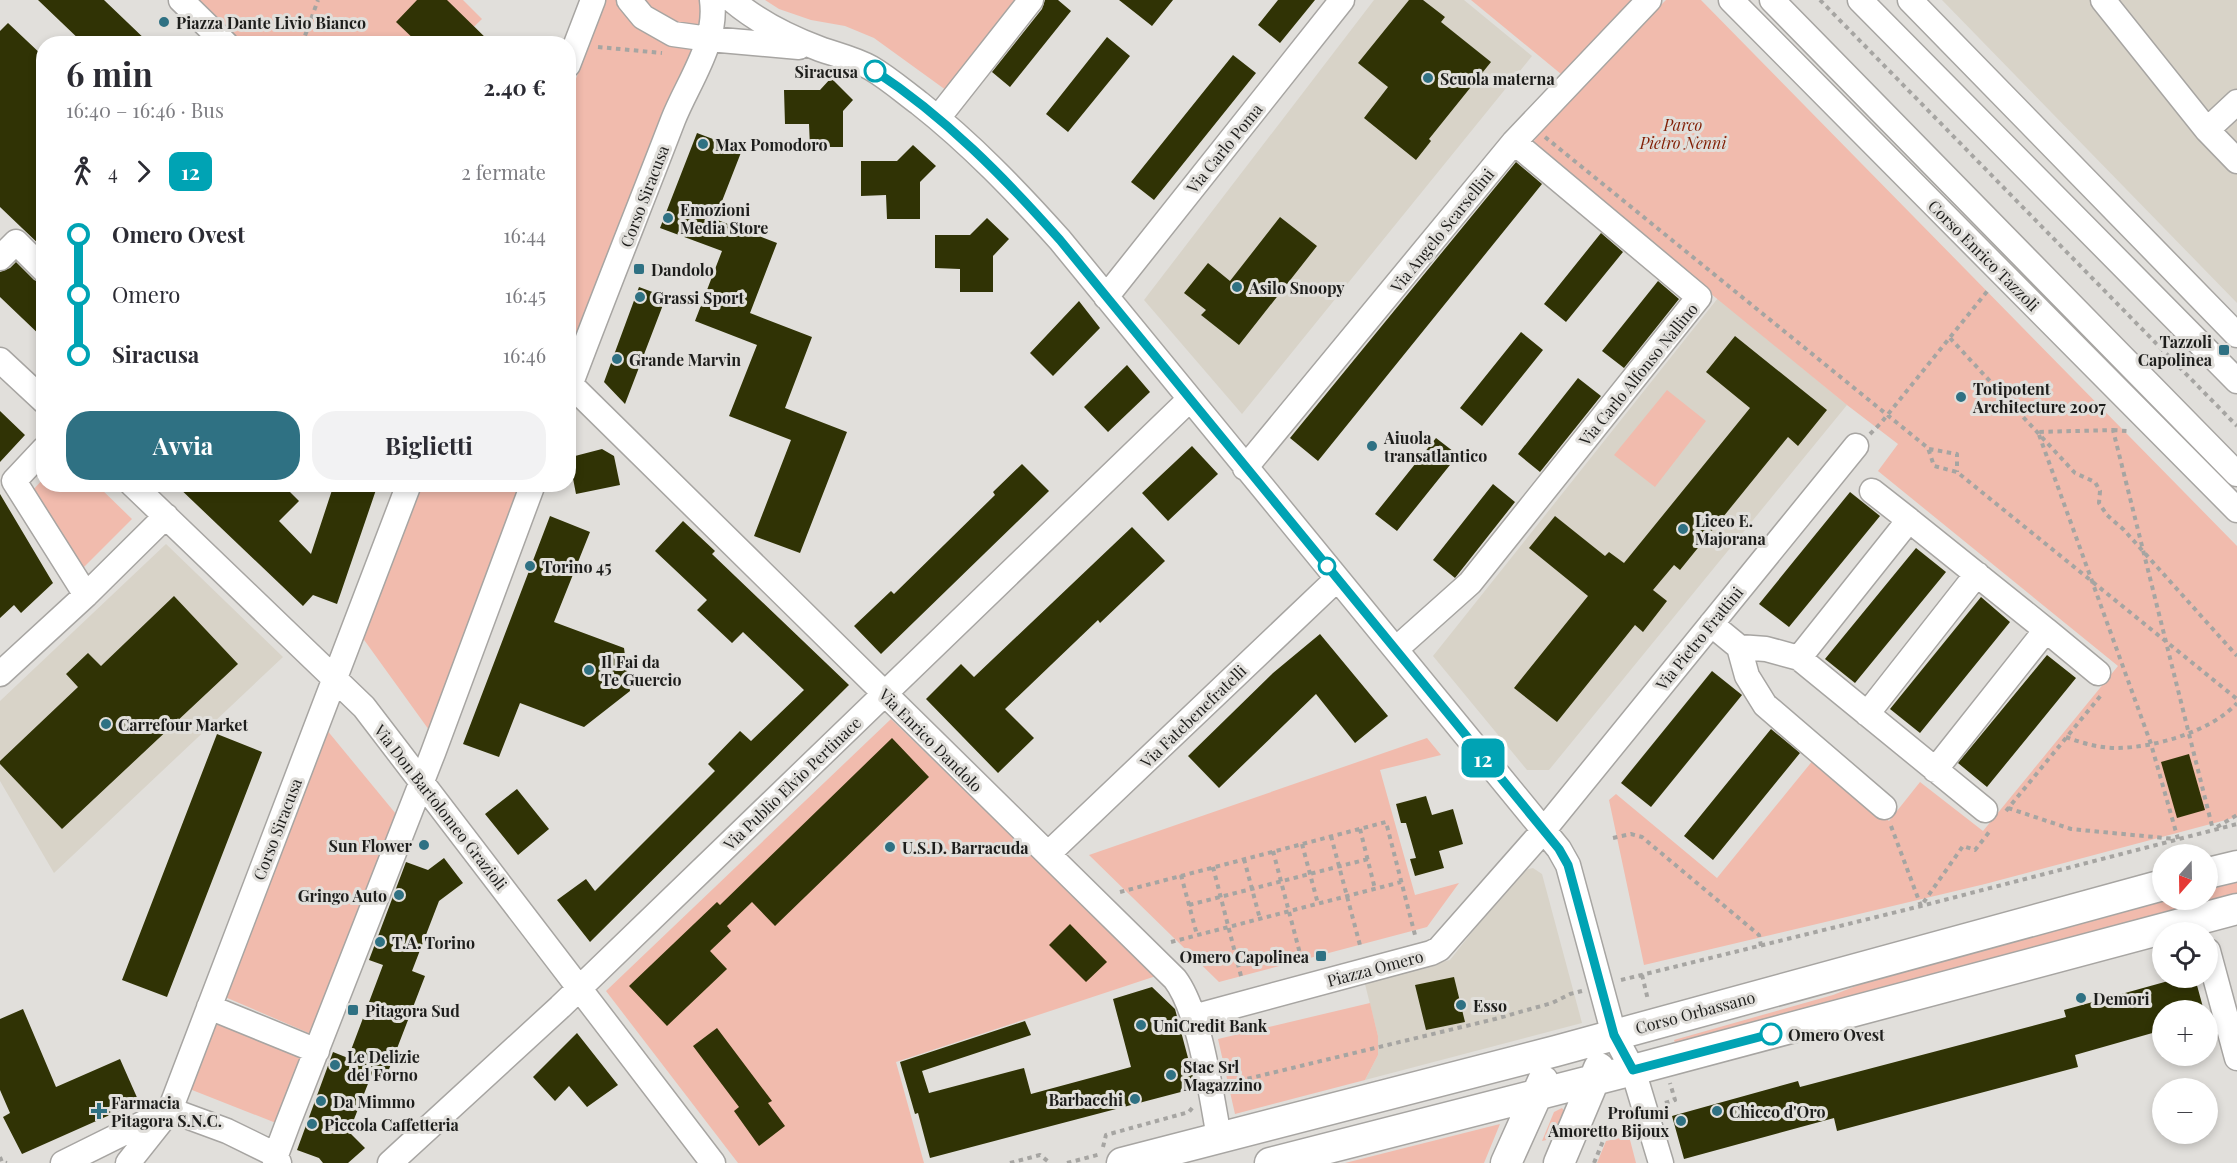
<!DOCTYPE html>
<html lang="it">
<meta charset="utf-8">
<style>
:root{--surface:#fff;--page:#f2f2f3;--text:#2b2b33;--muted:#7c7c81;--accent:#2f7183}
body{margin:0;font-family:"Playfair Display",serif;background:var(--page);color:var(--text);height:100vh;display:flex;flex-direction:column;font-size:22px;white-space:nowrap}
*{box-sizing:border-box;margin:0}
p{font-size:20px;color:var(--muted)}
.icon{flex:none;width:33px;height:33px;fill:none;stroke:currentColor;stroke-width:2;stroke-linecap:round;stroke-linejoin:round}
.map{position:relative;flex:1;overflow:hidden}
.sheet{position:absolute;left:36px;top:36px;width:540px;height:456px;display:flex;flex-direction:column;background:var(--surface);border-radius:24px;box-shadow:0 3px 9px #0003}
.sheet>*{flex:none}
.badge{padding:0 12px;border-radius:9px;font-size:21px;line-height:39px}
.needle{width:39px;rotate:200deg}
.controls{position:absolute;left:2152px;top:844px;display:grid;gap:12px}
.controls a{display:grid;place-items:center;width:66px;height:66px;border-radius:50%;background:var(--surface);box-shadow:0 3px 9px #0003;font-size:30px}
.map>.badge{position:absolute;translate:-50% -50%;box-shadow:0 0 0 3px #fff}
.legs{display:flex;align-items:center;gap:9px;height:66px;padding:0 30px;font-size:20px}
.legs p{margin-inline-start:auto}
.head{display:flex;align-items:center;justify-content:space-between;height:102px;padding:0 30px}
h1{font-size:33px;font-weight:700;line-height:45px}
.cta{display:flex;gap:12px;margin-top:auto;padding:12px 30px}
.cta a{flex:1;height:69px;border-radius:24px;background:var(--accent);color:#fff;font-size:24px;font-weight:700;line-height:69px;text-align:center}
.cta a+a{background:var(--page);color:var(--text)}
ul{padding:0 30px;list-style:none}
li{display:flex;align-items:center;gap:21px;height:60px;font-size:22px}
li i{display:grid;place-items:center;width:9px;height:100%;margin:0 8px;background:currentColor}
li i::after{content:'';width:15px;height:15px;margin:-8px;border:4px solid;border-radius:50%;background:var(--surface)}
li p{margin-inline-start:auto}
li:first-child i{background:linear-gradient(#0000 50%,currentColor 0)}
li:last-child i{background:linear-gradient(currentColor 50%,#0000 0)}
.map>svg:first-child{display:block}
</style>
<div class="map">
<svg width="2237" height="1163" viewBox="0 0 2237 1163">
<rect width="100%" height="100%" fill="#e1dfdb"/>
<path fill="#d8d3c8" d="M 1374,0 L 1464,0 L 1532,56 L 1242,414 L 1144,300 Z
M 1942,0 L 2237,0 L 2237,303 Z
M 1718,298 L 1847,405 L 1549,770 L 1527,770 L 1433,656 Z
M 166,544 L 283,657 L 54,873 L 0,781 L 0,701 Z
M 1533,868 L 1542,874 L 1582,1023 L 1365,1080 L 1378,1055 L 1378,1036 L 1364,980 L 1450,960 L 1520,871 Z"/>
<path fill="#f1bbad" d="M 181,0 L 463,0 L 482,19 L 457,43 L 226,43 Z
M 606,0 L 623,0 L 694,44 L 568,368 L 569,97 Z
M 641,0 L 701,0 L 700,29 L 663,20 Z
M 765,0 L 1024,0 L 950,93 L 874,38 L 845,26 L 811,20 L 779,9 Z
M 1471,0 L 1637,0 L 1561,74 Z
M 1666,0 L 1701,0 L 2237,546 L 2237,817 L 1985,884 L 1644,965 L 1609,800 L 1616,794 L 1717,878 L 1814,759 L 1889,821 L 1920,782 L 1983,831 L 2118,666 L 1878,471 L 1898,444 L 1847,405 L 1530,146 L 1570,95 Z
M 1667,390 L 1706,421 L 1655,487 L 1614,455 Z
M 43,479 L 44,484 L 97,485 L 132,519 L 83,568 L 33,490 Z
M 420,485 L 523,485 L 429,730 L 362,637 Z
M 891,719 L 1156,976 L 896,1062 L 924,1163 L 738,1163 L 606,991 Z
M 326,729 L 396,814 L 311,1034 L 225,997 Z
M 1427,738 L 1441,755 L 1380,770 L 1415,895 L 1459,883 L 1427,927 L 1219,982 L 1089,855 Z
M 2237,882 L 2237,894 L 1675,1043 L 1674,1040 L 1833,995 L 1884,975 L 2169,900 L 2208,900 L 2208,890 Z
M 1370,1003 L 1378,1036 L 1378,1055 L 1365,1080 L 1235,1114 L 1218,1039 Z
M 215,1020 L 303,1055 L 276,1123 L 187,1088 Z
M 1562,1108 L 1565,1112 L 1555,1138 L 1542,1141 L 1554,1112 Z
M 1500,1124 L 1484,1163 L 1345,1163 Z
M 1629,1136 L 1636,1163 L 1597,1163 L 1606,1141 Z"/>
<path fill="#303305" d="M 38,0 L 104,0 L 150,44 L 84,44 Z
M 417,0 L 447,0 L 492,44 L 419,44 L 396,22 Z
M 1045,0 L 1058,0 L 1071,11 L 1010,87 L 992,72 L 1042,9 Z
M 1119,0 L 1173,0 L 1152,26 Z
M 1278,0 L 1315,0 L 1280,43 L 1258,25 Z
M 1409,0 L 1423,0 L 1445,17 L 1441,22 L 1491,62 L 1429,139 L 1431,141 L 1416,160 L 1364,118 L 1388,87 L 1358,63 Z
M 8,23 L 44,57 L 44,249 L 0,207 L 0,31 Z
M 1107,37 L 1130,56 L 1068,132 L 1046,114 Z
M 1233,55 L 1256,73 L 1154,200 L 1131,182 Z
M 831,78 L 853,100 L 843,111 L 843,147 L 810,147 L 809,124 L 785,124 L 784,90 L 820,90 Z
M 697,133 L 742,150 L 715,219 L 777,243 L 750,313 L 812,337 L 785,408 L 847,432 L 800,553 L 754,536 L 791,440 L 729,416 L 757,345 L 695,321 L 722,251 L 660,228 Z
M 913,145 L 936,166 L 920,182 L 920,219 L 887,219 L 886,195 L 861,196 L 861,161 L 897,161 Z
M 1516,162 L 1542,184 L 1318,461 L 1290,438 Z
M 1280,217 L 1317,246 L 1239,345 L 1201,315 L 1206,310 L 1184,293 L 1208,263 L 1230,281 Z
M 987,218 L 1009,239 L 993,256 L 993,292 L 960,292 L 960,269 L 935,268 L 935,235 L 970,235 Z
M 1601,233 L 1623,252 L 1566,322 L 1544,304 Z
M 16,262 L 34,280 L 44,284 L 44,339 L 0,297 L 0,272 L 10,268 Z
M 1658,281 L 1679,299 L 1624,368 L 1602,351 Z
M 639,287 L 666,297 L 625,404 L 604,382 Z
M 1079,301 L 1100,328 L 1053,376 L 1030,353 Z
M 1521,332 L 1543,350 L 1482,426 L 1460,408 Z
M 1735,336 L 1827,410 L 1798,446 L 1788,437 L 1680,570 L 1674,565 L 1653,590 L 1667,601 L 1643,632 L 1635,625 L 1557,722 L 1514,688 L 1588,596 L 1529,548 L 1555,516 L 1605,556 L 1609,552 L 1624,563 L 1750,408 L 1706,372 Z
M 1127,365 L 1150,392 L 1108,432 L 1084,407 Z
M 1578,378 L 1601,396 L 1540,472 L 1518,454 Z
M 0,411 L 25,435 L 0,462 Z
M 1436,438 L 1458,455 L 1397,531 L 1375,514 Z
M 1192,446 L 1218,474 L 1168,521 L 1142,493 Z
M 602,449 L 614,456 L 620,485 L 576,494 L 571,468 L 575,456 Z
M 1022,464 L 1049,491 L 881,654 L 854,626 L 891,591 L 894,594 L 995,495 L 993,492 Z
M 175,484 L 282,484 L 299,501 L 279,521 L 311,554 L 334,484 L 378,484 L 337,604 L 313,595 L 303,606 Z
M 1493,484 L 1515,502 L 1455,578 L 1433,560 Z
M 1850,492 L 1880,516 L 1789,627 L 1759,604 Z
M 0,494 L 53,583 L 21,613 L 14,605 L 0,618 Z
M 550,516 L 590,532 L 554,622 L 624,648 L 630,691 L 584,727 L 520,703 L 499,757 L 463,744 Z
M 683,521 L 715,551 L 712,554 L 849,685 L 590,942 L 557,900 L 586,879 L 595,891 L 715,771 L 708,764 L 740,731 L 751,741 L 804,690 L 743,632 L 732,643 L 697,610 L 707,600 L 655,551 Z
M 1132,527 L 1165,561 L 1100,623 L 1098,620 L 1005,709 L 1034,738 L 998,773 L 926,699 L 961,664 L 974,677 Z
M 1916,548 L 1946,572 L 1855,683 L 1825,659 Z
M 174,596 L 238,664 L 62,829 L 0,764 L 0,761 L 78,687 L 66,674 L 88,653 L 101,666 Z
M 1981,597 L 2010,622 L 1920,733 L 1890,709 Z
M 1320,634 L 1388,716 L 1355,743 L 1316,694 L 1219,788 L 1188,756 L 1273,673 Z
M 2047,655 L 2076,678 L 1987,787 L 1958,763 Z
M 1712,671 L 1742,695 L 1651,807 L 1621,783 Z
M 1771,729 L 1800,753 L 1713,860 L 1684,836 Z
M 217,734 L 262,752 L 167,997 L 122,980 Z
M 892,738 L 929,777 L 775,926 L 752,902 L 727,926 L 731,931 L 710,951 L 727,969 L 667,1026 L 629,986 L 717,902 L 720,905 Z
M 2189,754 L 2205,810 L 2177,818 L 2161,762 Z
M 517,789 L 549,829 L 518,855 L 485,814 Z
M 1426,796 L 1432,815 L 1453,809 L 1463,844 L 1439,851 L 1444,868 L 1415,876 L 1410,859 L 1416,858 L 1406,823 L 1401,823 L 1396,804 Z
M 444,858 L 463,883 L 439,901 L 412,971 L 425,976 L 386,1077 L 373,1071 L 349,1132 L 365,1148 L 348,1163 L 323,1163 L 319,1158 L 297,1150 L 333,1052 L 348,1058 L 383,965 L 369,960 L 406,862 L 428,870 Z
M 1070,924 L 1107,962 L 1086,982 L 1049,945 Z
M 1454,977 L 1465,1022 L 1426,1030 L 1415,985 Z
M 2179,978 L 2195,978 L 2204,1011 L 2163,1011 L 2163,1030 L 2075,1055 L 2078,1067 L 1837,1131 L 1834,1118 L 1684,1159 L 1672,1116 L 1798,1081 L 1800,1087 L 2066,1017 L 2064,1010 Z
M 1152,987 L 1175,1009 L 1196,1088 L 930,1158 L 918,1113 L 915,1114 L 900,1062 L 1025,1021 L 1031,1035 L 922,1071 L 929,1093 L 1024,1068 L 1031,1094 L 1131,1067 L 1113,999 Z
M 23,1009 L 56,1087 L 120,1059 L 139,1102 L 22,1154 L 3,1117 L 10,1113 L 0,1090 L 0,1019 Z
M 717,1028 L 772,1101 L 768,1103 L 785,1126 L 759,1146 L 734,1111 L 739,1107 L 693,1046 Z
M 577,1033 L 618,1085 L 587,1107 L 569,1086 L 555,1101 L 533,1077 Z"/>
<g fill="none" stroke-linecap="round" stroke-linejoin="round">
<g stroke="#a7a5a2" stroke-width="27">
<path id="minor" d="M 181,0 L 226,44
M 629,0 L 643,17 L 673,34 L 709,39 L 799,47
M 732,0 C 758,22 788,37 820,49 C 837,55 855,59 871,68 C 888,78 903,91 919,103 C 971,144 1016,191 1060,240 L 1559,849 L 1568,865 L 1614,1035 L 1633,1070 L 1661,1163
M 1731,0 L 2237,510
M 1772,0 L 2237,474
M 1860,0 L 2237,381
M 1910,0 L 2237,335
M 2103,0 L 2207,130 L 2237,161
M 568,65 L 593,0
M 938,118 L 1031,0
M 2207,130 L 2237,102
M 0,258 L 16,242 L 44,270
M 1106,297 L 1342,0
M 0,360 L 44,401
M 571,385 L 1175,979 C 1200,1012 1211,1094 1219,1137
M 568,391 C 602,300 638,211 673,120 C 688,82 718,43 712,0
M 44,449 L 14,481 L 86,595
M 1245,468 L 1514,142 L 1649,0
M 132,484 L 364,707 L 713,1163
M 1872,491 L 1909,520
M 1711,624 L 1739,647 L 1747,676 L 1765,705 L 1884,807
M 2046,630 L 2098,673
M 1739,647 L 1766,649 L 1799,658 L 1985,810
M 1396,649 L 1470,583 L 1699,297 L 1514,142
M 1799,658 L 1909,520 L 2046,630 L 1935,770
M 0,674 L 86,595 L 166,516
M 1867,714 L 1977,574
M 1048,854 L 1337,579
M 2208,951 L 2237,1058
M 209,1007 L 317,1051
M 1193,1017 L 1431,953 L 1439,949 L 1543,831 L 1856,446
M 63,1163 L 170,1110 L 227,1131 L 276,1155 L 279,1163
M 128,1163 L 170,1110 L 409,484
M 275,1163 L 276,1155 L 288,1123 L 433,753 L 533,484
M 390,1163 L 560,1007 L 1190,399"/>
</g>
<g stroke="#a7a5a2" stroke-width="33">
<path id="major" d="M 2208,873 L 2237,866
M 1122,1163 L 1556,1051 L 2163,885
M 1270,1163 L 1633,1070 L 2237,909
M 1506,1163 L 1543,1081
M 1559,1163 L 1599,1068"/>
</g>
<path stroke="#a6a5a2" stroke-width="4" stroke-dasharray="4.5 4.5" stroke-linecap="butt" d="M 1820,0 L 2237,426
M 302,44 L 318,0
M 598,47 L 662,53
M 1545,137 L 1928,448 L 1934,466 L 1957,472 L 2237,699
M 1950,338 L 2075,473 L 2095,482 L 2100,491 L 2099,503 L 2107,515 L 2124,530 L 2237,656
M 2113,430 L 2127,431
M 1870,434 L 1881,423 L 1989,289
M 1929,449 L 1957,454 L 1957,472
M 2066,737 C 2082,743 2099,748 2116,748 C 2154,748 2212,731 2237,703
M 2008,808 L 2071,829 L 2175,839
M 2006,811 L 2102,694
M 1891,826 L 1921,906 L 1963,846 L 1975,850 L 1990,831
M 2217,827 L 2237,815
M 1360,829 L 1375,889
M 1331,836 L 1361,949
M 1613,838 L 1631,834 L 1642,837 L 1759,935 L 1761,946
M 2178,839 L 2151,744 L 2038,432 L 2113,430 L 2213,830
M 1302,844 L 1318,904
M 1273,851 L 1303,965
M 1244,859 L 1260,919
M 1213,867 L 1242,980
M 1181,875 L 1197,935
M 1120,892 L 1386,822 L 1415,935
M 1189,905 L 1368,859
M 1171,942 L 1401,882
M 1642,975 L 1648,1000
M 1621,980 L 1921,906 L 2237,824
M 1230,1083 L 1495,1019 L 1552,1003 L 1570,994 L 1582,991
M 1665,1103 L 1675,1100 L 1670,1083
M 1103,1147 L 1106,1135 L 1189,1112 L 1193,1107
M 0,1157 L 2,1162 L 7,1163
M 1010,1163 L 1040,1155 L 1050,1163
M 1067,1163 L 1101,1154
M 1594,1163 L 1605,1136 L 1626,1130 L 1625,1126"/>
<use href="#minor" stroke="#fff" stroke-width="24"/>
<use href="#major" stroke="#fff" stroke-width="30"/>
</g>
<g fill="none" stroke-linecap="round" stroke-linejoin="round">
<g stroke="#fff" stroke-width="14">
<path id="line-1" d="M 875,71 C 945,117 1004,177 1060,240 L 1559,849 L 1568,865 L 1614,1035 L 1633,1070 L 1771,1034"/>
</g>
<use href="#line-1" stroke="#00a3b4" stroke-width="9"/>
</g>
<g fill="#2f7183" stroke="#e1dfdb" stroke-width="2">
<circle cx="164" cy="22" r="6"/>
<circle cx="1428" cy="78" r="6"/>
<circle cx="703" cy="144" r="6"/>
<circle cx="668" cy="218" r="6"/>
<rect x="633" y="263" width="12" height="12" rx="3"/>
<circle cx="1237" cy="287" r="6"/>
<circle cx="640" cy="297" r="6"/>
<rect x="2218" y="344" width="12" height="12" rx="3"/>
<circle cx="617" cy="359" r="6"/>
<circle cx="1961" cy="397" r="6"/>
<circle cx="1372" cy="446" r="6"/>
<circle cx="1683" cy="529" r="6"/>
<circle cx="530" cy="566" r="6"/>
<circle cx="589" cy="670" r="6"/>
<circle cx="106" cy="724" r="6"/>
<circle cx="424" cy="845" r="6"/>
<circle cx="890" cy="847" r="6"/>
<circle cx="399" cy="895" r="6"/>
<circle cx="380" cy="942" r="6"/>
<rect x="1315" y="950" width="12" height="12" rx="3"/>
<circle cx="2081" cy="998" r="6"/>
<circle cx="1461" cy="1005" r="6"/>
<rect x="347" y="1004" width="12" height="12" rx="3"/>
<circle cx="1141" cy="1025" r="6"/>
<circle cx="335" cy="1065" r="6"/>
<circle cx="1171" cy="1075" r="6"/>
<circle cx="1135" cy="1099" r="6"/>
<circle cx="321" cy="1101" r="6"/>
<path d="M96 1102h6v6h6v6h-6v6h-6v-6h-6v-6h6z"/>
<circle cx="1717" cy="1111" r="6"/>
<circle cx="1681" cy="1121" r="6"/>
<circle cx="312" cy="1124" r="6"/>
</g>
<g fill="#fff" stroke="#00a3b4" stroke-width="3">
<circle cx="875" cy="71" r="10"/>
<circle cx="1327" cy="566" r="8"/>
<circle cx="1771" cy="1034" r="10"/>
</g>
<g text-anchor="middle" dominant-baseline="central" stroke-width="6" stroke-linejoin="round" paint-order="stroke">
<g font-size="16" font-weight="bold" fill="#1e1e1c" stroke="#e1dfdb" text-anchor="start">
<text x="176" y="22">Piazza Dante Livio Bianco</text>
<text x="1440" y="78">Scuola materna</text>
<text x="715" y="144">Max Pomodoro</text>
<text x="680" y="209">Emozioni<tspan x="680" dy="18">Media Store</tspan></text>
<text x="651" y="269">Dandolo</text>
<text x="1249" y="287">Asilo Snoopy</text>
<text x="652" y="297">Grassi Sport</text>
<text x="2212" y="341" text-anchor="end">Tazzoli<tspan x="2212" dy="18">Capolinea</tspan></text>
<text x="629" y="359">Grande Marvin</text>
<text x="1973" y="388">Totipotent<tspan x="1973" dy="18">Architecture 2007</tspan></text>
<text x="1384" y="437">Aiuola<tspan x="1384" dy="18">transatlantico</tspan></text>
<text x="1695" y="520">Liceo E.<tspan x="1695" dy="18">Majorana</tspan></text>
<text x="542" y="566">Torino 45</text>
<text x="601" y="661">Il Fai da<tspan x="601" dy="18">Te Guercio</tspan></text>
<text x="118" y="724">Carrefour Market</text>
<text x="412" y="845" text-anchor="end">Sun Flower</text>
<text x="902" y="847">U.S.D. Barracuda</text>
<text x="387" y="895" text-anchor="end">Gringo Auto</text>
<text x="392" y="942">T.A. Torino</text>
<text x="1309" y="956" text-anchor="end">Omero Capolinea</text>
<text x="2093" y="998">Demori</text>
<text x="1473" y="1005">Esso</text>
<text x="365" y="1010">Pitagora Sud</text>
<text x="1153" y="1025">UniCredit Bank</text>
<text x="347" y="1056">Le Delizie<tspan x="347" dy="18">del Forno</tspan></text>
<text x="1183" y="1066">Stac Srl<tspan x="1183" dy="18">Magazzino</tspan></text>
<text x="1123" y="1099" text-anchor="end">Barbacchi</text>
<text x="333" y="1101">Da Mimmo</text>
<text x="111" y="1102">Farmacia<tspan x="111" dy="18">Pitagora S.N.C.</tspan></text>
<text x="1729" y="1111">Chicco d'Oro</text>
<text x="1669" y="1112" text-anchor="end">Profumi<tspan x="1669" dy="18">Amoretto Bijoux</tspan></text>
<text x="324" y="1124">Piccola Caffetteria</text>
</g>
<g font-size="16" font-weight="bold" fill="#1e1e1c" stroke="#e1dfdb" text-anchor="end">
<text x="858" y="71">Siracusa</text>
<text x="1788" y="1034" text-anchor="start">Omero Ovest</text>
</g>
<g font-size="16" font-style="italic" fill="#811e04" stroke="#e1dfdb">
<text x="1683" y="124">Parco<tspan x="1683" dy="18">Pietro Nenni</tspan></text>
</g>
<g font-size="16" fill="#1e1e1c" stroke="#e1dfdb">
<text transform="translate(1224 148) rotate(-51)">Via Carlo Poma</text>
<text transform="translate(644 196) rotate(-69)">Corso Siracusa</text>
<text transform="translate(1442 230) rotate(-51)">Via Angelo Scarsellini</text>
<text transform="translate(1984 255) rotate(45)">Corso Enrico Tazzoli</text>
<text transform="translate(1638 374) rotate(-51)">Via Carlo Alfonso Nallino</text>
<text transform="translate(1699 638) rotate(-51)">Via Pietro Frattini</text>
<text transform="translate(1193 716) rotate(-44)">Via Fatebenefratelli</text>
<text transform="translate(931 740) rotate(45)">Via Enrico Dandolo</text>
<text transform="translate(792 783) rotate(-44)">Via Publio Elvio Pertinace</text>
<text transform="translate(441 807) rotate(52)">Via Don Bartolomeo Grazioli</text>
<text transform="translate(277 829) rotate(-69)">Corso Siracusa</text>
<text transform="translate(1375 968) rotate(-15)">Piazza Omero</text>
<text transform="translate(1695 1012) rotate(-15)">Corso Orbassano</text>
</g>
</g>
</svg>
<div class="controls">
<a><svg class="needle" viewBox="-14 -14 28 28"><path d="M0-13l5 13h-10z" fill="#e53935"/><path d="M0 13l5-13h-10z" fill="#7c7c81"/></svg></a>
<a><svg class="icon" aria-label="locate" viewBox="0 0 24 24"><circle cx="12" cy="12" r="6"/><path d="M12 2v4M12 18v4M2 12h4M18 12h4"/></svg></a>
<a>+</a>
<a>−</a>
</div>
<b class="badge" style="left:1483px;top:758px;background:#00a3b4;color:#fff">12</b>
<section class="sheet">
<div class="head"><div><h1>6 min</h1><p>16:40 – 16:46 · Bus</p></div><b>2.40 €</b></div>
<div class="legs"><svg class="icon" aria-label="walk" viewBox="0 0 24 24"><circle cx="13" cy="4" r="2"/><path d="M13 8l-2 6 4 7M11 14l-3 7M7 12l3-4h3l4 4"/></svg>4<svg class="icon" aria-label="forward" viewBox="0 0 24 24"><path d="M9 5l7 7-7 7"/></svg><b class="badge" style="background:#00a3b4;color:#fff">12</b><p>2 fermate</p></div>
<ul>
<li><i style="color:#00a3b4"></i><b>Omero Ovest</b><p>16:44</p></li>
<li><i style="color:#00a3b4"></i><span>Omero</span><p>16:45</p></li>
<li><i style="color:#00a3b4"></i><b>Siracusa</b><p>16:46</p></li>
</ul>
<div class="cta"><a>Avvia</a><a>Biglietti</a></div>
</section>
</div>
